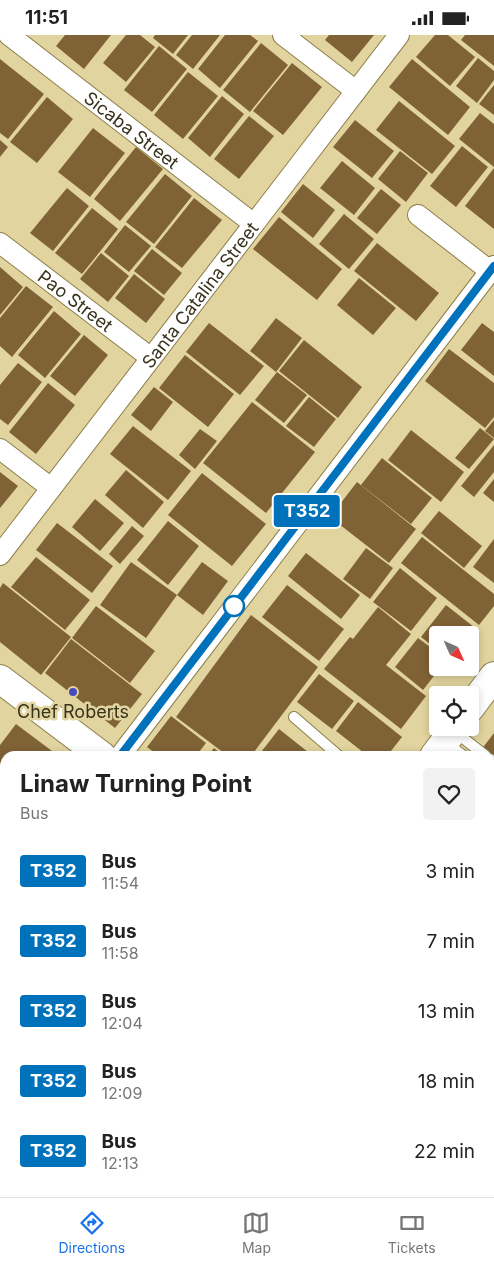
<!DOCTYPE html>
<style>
:root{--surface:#fff;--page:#f2f2f2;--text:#222;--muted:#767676;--line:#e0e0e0;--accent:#1a73e8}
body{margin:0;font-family:Inter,sans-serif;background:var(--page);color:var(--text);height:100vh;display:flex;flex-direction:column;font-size:19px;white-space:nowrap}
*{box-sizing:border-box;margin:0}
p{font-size:16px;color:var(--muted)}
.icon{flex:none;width:28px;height:28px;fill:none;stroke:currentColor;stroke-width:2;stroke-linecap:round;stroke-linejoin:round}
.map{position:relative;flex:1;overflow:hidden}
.details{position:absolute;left:0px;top:716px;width:495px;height:446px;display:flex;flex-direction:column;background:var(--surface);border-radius:15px 15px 0 0;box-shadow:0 2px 8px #0003}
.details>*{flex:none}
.badge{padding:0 10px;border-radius:4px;font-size:18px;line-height:32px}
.needle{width:32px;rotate:135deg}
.buttons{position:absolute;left:429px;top:591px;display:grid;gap:10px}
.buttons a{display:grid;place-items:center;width:50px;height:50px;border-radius:5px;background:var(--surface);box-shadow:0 2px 8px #0003;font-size:25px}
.map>.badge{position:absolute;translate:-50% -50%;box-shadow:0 0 0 2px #fff}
.round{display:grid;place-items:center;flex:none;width:52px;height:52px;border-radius:5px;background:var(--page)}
.overview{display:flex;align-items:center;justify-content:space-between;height:85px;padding:0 20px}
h1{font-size:24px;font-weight:700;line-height:38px}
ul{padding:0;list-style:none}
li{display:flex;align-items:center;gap:15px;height:70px;padding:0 20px}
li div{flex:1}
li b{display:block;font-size:19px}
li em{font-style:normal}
li .badge{min-width:55px;font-weight:700;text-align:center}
.status{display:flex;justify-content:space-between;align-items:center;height:35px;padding:0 25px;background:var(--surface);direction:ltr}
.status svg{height:14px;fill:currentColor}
.dock{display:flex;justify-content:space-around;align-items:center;height:70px;border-top:1px solid var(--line);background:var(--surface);font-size:14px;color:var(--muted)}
.dock a{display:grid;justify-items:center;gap:2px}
.dock .current{color:var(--accent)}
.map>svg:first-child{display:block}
</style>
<div class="status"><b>11:51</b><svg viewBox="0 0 49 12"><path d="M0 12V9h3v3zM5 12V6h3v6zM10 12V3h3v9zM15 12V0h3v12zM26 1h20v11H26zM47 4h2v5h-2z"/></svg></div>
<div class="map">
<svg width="494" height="1162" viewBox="0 0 494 1162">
<rect width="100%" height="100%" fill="#e2d49e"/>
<path fill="#806237" d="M 65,0 L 111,0 L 84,34 L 56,11 Z
M 126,0 L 140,0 L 155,12 L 126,47 L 103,28 Z
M 155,0 L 188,0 L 173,19 L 153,3 Z
M 192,0 L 220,0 L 193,34 L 176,20 Z
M 225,0 L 250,0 L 258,6 L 220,53 L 198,34 Z
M 329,0 L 374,0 L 352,27 L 325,5 Z
M 435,0 L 448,0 L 475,22 L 450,51 L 416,22 Z
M 465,0 L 494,0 L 494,31 L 461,5 Z
M 261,8 L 288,30 L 250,77 L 223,55 Z
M 159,11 L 187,34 L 152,77 L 124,55 Z
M 478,23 L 494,36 L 494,45 L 477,68 L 456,51 Z
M 0,24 L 44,59 L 8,104 L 0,98 Z
M 412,24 L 470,72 L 448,100 L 389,52 Z
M 292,28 L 322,52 L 283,100 L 253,76 Z
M 188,37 L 218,61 L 183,104 L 154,80 Z
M 494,50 L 494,80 L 479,69 Z
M 222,61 L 244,79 L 210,122 L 188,103 Z
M 47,62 L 73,84 L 37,128 L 10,107 Z
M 399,66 L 455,111 L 432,139 L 376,95 Z
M 480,78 L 494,89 L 494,132 L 459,104 Z
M 249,81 L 274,101 L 239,144 L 214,124 Z
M 355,85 L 394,116 L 372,143 L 333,112 Z
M 93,93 L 125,118 L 90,162 L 58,137 Z
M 0,105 L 8,112 L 0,122 Z
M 462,111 L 488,132 L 456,172 L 430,151 Z
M 136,112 L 163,134 L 120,186 L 94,164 Z
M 400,116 L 428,138 L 406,167 L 378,144 Z
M 342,126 L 375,153 L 354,180 L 320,153 Z
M 494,133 L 494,194 L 465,171 Z
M 165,139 L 192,161 L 154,209 L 126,187 Z
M 303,149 L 335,175 L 313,203 L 281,177 Z
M 67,153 L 89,171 L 53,216 L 30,198 Z
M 381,154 L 401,170 L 377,199 L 357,183 Z
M 194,163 L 222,185 L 182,233 L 155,212 Z
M 92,173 L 118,194 L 82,239 L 55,218 Z
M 344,179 L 374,204 L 349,234 L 319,209 Z
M 279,182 L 342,234 L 317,265 L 253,214 Z
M 125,190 L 151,211 L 129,237 L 104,217 Z
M 377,208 L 439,258 L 416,286 L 354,236 Z
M 152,214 L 182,238 L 164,260 L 134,236 Z
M 101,218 L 129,241 L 108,267 L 80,244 Z
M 0,232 L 23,252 L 0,280 Z
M 134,239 L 165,264 L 146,288 L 115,263 Z
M 359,243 L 396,273 L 373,300 L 337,270 Z
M 26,251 L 53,272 L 12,322 L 0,311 L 0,283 Z
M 54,276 L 81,299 L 45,343 L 18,320 Z
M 276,283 L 302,303 L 276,337 L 250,316 Z
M 209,288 L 264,331 L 240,360 L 186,317 Z
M 482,288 L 494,297 L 494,341 L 461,315 Z
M 84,300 L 108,320 L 75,361 L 50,341 Z
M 304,305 L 362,352 L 338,383 L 279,336 Z
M 449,314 L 494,348 L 494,382 L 485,393 L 425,346 Z
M 185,320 L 234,359 L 208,392 L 159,353 Z
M 18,328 L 42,347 L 8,390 L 0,384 L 0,350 Z
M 277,337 L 307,360 L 284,388 L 255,365 Z
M 48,348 L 75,370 L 36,419 L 9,397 Z
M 154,352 L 173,367 L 151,396 L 131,380 Z
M 309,362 L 336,384 L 314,412 L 286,391 Z
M 252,367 L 315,417 L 266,478 L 203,428 Z
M 494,385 L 494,403 L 485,396 Z
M 133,391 L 191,436 L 168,465 L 110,419 Z
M 480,393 L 494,404 L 469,434 L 455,423 Z
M 200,394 L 217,406 L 195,434 L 179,420 Z
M 411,395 L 464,437 L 441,467 L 388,425 Z
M 494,410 L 494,437 L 474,462 L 461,451 Z
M 382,423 L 432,463 L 411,489 L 361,450 Z
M 126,435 L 164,467 L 143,493 L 105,460 Z
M 0,437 L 18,451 L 0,473 Z
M 202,438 L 266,489 L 232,531 L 168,480 Z
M 494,444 L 494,467 L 483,458 Z
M 357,447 L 416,494 L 389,528 L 330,482 Z
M 95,464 L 124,488 L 100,516 L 72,492 Z
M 439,476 L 482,511 L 464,533 L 421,498 Z
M 168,486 L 199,511 L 168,550 L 137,525 Z
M 57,488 L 113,531 L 92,558 L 36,515 Z
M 132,491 L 144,501 L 120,529 L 109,519 Z
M 422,502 L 494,559 L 494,571 L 479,590 L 401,528 Z
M 494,504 L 494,548 L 473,532 Z
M 366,513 L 393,533 L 370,564 L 343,544 Z
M 306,518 L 360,560 L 341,584 L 288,541 Z
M 36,522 L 90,565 L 65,595 L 11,552 Z
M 131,527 L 177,560 L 146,603 L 100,570 Z
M 202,527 L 228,546 L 203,580 L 177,560 Z
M 400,533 L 437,563 L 411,596 L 373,567 Z
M 3,548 L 71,602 L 41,640 L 0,607 L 0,553 Z
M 287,550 L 344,594 L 319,626 L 262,582 Z
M 446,570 L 479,596 L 470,608 L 470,600 L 438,600 L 438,615 L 421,602 Z
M 96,571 L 155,616 L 130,648 L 72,603 Z
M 378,572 L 411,599 L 386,630 L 426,661 L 401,694 L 324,634 L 350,602 L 353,604 Z
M 251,580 L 318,632 L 251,721 L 228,721 L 176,682 Z
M 418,603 L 438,618 L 438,632 L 441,632 L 423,655 L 395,632 Z
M 71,604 L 142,659 L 115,693 L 45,638 Z
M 319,639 L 354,666 L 332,694 L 297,667 Z
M 358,667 L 402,702 L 387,721 L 368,721 L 336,696 Z
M 171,681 L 206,708 L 196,721 L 159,721 L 147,712 Z
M 16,689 L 52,716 L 48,721 L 5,721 L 5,740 L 0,736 L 0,710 Z
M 279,694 L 313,721 L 258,721 Z
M 494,698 L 494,725 L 481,715 Z
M 214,713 L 224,721 L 208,721 Z
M 490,730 L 494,733 L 494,962 L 490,959 Z
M 0,777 L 5,781 L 5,841 L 0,837 Z
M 5,893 L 5,963 L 0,969 L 0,899 Z
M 5,968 L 5,990 L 0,986 L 0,975 Z
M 0,1005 L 5,1009 L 5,1036 L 0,1042 Z
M 494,1035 L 494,1099 L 490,1104 L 490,1040 Z
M 5,1048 L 5,1105 L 0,1101 L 0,1049 L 3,1051 Z
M 494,1106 L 494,1162 L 488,1158 L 490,1158 L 490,1111 Z
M 5,1113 L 5,1157 L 0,1153 L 0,1119 Z
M 5,1158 L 42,1158 L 38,1162 L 11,1162 Z
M 308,1158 L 360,1158 L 357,1162 L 314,1162 Z
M 408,1158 L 468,1158 L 464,1162 L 408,1162 L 406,1160 Z"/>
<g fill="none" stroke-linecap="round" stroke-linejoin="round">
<g stroke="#8c7f4c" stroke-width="12">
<path id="lane" d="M 294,682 L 339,721
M 454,696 L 486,721
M 445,707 L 464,721
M 490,724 L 494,728"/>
</g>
<g stroke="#8c7f4c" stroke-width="22">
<g id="street">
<path id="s1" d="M 9,0 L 254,189"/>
<path d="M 283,0 L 356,56"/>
<path d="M 418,180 L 490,236"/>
<path id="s2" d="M 0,208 L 151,323"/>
<path d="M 0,414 L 51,453"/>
<path id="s3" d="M 0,520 L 399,0"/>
<path d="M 120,721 L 494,231"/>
<path d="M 0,879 L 5,872"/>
<path d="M 388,1162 L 391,1158"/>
</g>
</g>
<g stroke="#8c7f4c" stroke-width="30">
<path id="secondary" d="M 0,644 L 102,721
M 470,673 L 494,641
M 434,721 L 456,692
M 490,1017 L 494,1020
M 95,1162 L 99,1158"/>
</g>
<use href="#lane" stroke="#fff" stroke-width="10"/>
<use href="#street" stroke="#fff" stroke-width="20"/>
<use href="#secondary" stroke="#fff" stroke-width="28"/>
</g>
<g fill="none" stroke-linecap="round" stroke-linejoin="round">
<g stroke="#fff" stroke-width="11">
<path id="line" d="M 120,721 L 494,231"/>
</g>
<use href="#line" stroke="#0072bc" stroke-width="8"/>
</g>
<circle fill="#fff" stroke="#0072bc" stroke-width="2.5" cx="234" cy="571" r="10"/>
<circle fill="#454abf" stroke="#e2d49e" stroke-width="2" cx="73" cy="657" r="5"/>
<g text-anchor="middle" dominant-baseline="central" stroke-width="5" stroke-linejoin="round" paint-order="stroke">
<g font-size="18" fill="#38331d" stroke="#e2d49e">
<text stroke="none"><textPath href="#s1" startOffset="155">Sicaba Street</textPath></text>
<text stroke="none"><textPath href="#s3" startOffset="328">Santa Catalina Street</textPath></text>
<text stroke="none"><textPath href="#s2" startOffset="95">Pao Street</textPath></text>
</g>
<g font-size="18" fill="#38331d" stroke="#e2d49e">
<text x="73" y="676">Chef Roberts</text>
</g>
</g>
</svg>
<div class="buttons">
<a><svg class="needle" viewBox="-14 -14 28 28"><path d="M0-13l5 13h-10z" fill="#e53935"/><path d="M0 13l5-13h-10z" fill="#767676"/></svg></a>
<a><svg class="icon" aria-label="locate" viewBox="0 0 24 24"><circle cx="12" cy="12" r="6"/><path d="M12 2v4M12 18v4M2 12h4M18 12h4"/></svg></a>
</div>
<b class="badge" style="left:307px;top:476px;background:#0072bc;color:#fff">T352</b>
<section class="details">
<div class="overview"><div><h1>Linaw Turning Point</h1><p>Bus</p></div><a class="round"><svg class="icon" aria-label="heart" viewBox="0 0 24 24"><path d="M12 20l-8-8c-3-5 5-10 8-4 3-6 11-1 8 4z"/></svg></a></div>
<ul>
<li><span class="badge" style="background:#0072bc;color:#fff">T352</span><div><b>Bus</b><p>11:54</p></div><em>3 min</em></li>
<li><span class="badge" style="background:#0072bc;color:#fff">T352</span><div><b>Bus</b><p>11:58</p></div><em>7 min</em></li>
<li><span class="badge" style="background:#0072bc;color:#fff">T352</span><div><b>Bus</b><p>12:04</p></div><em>13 min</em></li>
<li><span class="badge" style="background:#0072bc;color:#fff">T352</span><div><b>Bus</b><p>12:09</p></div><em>18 min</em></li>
<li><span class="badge" style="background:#0072bc;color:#fff">T352</span><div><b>Bus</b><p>12:13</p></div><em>22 min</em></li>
</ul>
</section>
</div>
<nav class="dock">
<a class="current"><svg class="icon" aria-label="directions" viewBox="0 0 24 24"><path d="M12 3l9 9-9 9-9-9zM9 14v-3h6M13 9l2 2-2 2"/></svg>Directions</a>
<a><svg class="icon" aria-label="map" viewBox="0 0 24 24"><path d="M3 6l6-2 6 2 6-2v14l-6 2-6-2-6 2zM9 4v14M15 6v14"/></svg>Map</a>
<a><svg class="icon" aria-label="tickets" viewBox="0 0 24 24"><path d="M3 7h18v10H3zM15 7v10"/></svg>Tickets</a>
</nav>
